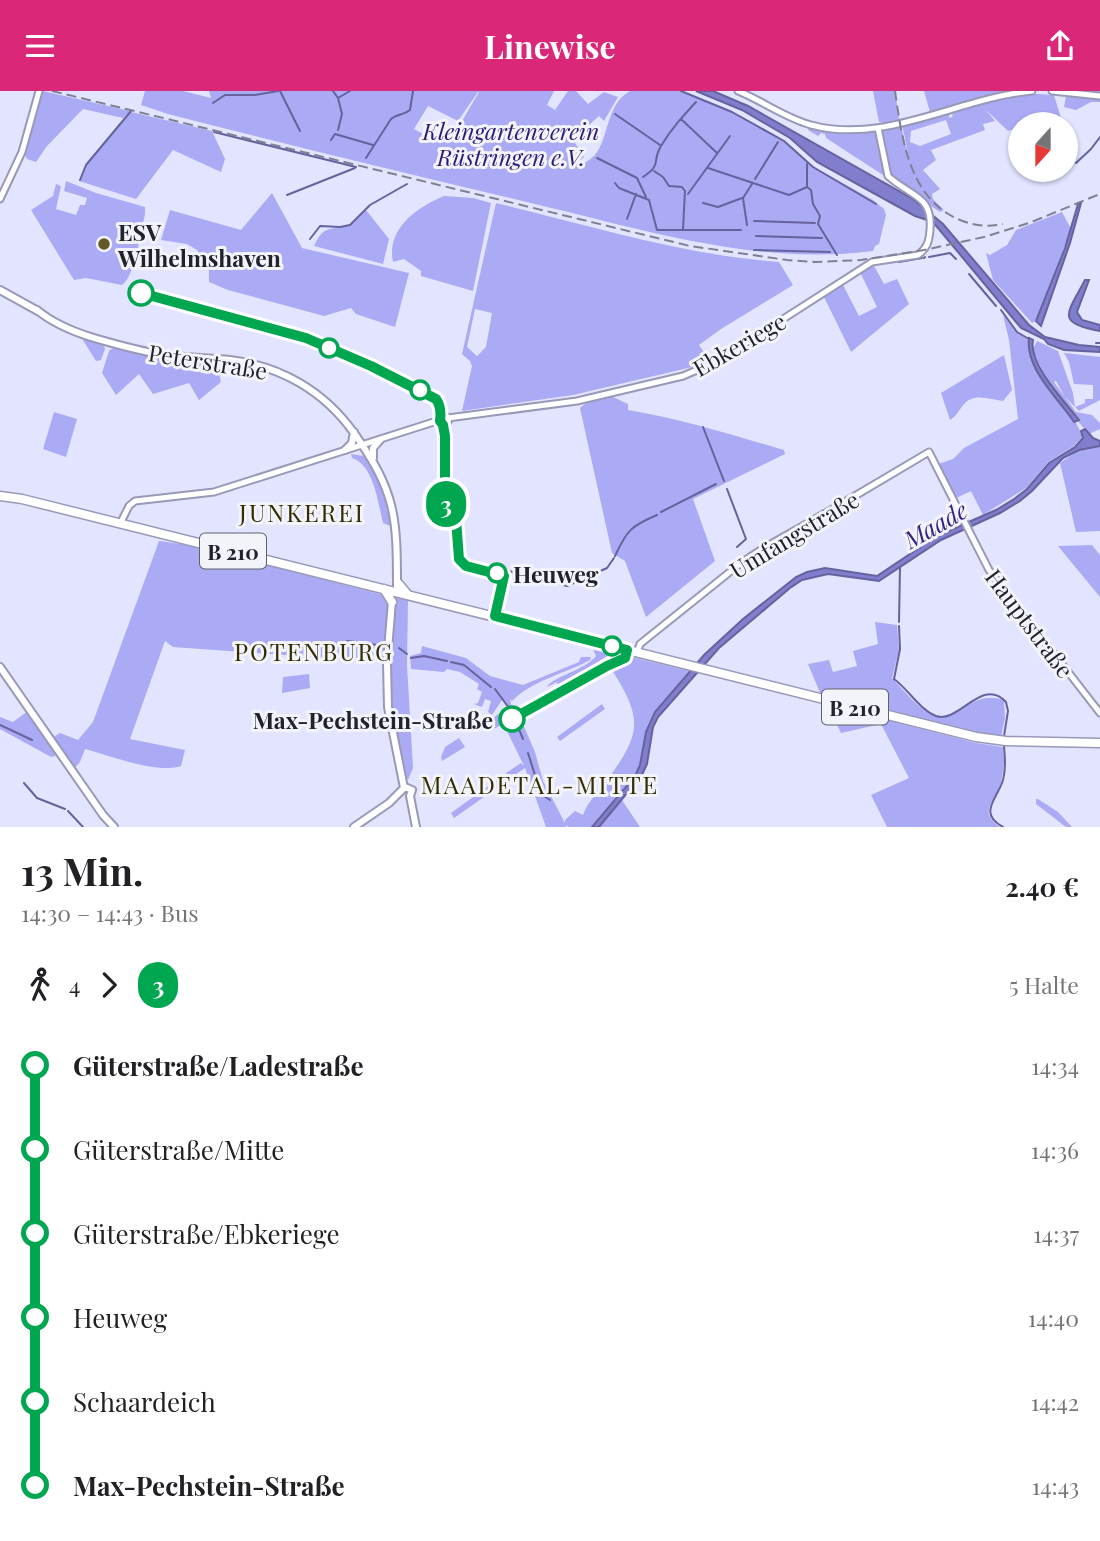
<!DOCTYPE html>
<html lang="de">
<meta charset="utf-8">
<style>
:root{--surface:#fff;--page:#f2f2f2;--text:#202124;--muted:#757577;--accent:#db2777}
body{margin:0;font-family:"Playfair Display",serif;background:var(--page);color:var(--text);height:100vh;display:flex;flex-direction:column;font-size:26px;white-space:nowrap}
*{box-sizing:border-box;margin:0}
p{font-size:23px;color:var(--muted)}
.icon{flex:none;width:38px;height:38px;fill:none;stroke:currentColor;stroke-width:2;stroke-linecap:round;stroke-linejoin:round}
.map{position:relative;height:736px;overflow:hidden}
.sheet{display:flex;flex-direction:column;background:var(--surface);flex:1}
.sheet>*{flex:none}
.badge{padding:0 14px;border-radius:23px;font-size:24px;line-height:46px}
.needle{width:46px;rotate:201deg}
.fabs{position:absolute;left:1008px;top:21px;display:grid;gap:14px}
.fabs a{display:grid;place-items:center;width:70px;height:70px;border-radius:50%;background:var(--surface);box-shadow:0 2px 5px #0004;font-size:35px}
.map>.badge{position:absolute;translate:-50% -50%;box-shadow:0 0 0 4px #fff}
.legs{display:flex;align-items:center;gap:10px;height:77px;padding:0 21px;font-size:23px}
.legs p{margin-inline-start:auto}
.overview{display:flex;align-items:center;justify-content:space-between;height:119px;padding:0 21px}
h1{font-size:38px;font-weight:700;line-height:52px}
ul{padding:0 21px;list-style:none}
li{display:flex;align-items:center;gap:24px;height:84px;font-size:26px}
li i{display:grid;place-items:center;width:10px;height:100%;margin:0 9px;background:currentColor}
li i::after{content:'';width:18px;height:18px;margin:-9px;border:5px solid;border-radius:50%;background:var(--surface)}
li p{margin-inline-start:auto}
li:first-child i{background:linear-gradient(#0000 50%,currentColor 0)}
li:last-child i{background:linear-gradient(currentColor 50%,#0000 0)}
header{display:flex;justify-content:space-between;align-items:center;height:91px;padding:0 21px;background:var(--accent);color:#fff;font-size:32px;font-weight:700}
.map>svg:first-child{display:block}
</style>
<header><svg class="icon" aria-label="menu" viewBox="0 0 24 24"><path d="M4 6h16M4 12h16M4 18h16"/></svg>Linewise<svg class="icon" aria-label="share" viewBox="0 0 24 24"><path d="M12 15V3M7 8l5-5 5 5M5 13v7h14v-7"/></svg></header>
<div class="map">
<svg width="1100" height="736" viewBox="0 0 1100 736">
<rect width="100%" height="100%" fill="#e3e4ff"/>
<path fill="#abaaf4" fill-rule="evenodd" d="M 43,0 L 130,20 L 123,27 L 83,18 L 47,55 L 36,71 L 27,68 L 25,64 Z
M 145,0 L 183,0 L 211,7 L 209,0 L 554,0 L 547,14 L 555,19 L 568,0 L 576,0 L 588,13 L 604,1 L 618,6 L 604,30 L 599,25 L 577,45 L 575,52 L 584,66 L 579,70 L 581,74 C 586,71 591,68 595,64 C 609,47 606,13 630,0 L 683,0 L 729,19 L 784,49 L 812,75 L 873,109 L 884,118 L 886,124 L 879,153 L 875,155 L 873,160 C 758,175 645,139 535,113 C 412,84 290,54 168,23 L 141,14 ZM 478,1 L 479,1 L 455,42 L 448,39 L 440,52 L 414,38 L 428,15 L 458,30 Z
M 873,0 L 895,0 L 899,28 L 883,32 L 879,31 Z
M 924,0 L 1011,0 L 930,21 Z
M 1067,0 L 1100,0 L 1100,11 L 1091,11 L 1076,19 L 1064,16 Z
M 1021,2 L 1054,4 L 1061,27 L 1054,30 L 1055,33 L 1020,33 L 1020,36 L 1008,40 L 986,19 L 995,30 L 983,33 L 985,39 L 931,59 L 936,69 L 923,79 L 940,98 L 932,103 L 933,108 L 944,119 L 940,121 L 826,47 L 825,43 L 821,42 L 818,45 L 808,39 L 809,36 C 839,44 871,42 901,34 L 910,72 L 902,33 L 949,21 L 949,27 L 952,26 L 953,20 ZM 946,29 L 951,43 L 920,55 L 910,51 L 911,40 Z
M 131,21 L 212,40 L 225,68 L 221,81 L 173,59 L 136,108 L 79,90 L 86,75 Z
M 66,90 L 96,102 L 145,116 L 145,123 C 141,140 135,185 122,194 L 86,187 L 74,189 L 31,119 L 53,105 L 56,93 L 61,95 L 56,118 L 76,124 L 80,114 L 85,114 L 87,107 L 64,100 Z
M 272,102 L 302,157 L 409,182 L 395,236 L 356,223 L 351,217 L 324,225 L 228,199 L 209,191 L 209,180 L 197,159 L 187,153 L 161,149 L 170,119 L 241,139 Z
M 444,105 L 473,107 L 491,112 L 473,200 L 421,185 L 421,180 L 404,168 L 393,171 C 386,138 417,116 444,105 Z
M 496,112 C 589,134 683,164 779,171 L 793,194 L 721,238 L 699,254 L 710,270 L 701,274 L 573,304 L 462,320 L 472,275 L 470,270 L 462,263 ZM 475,218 L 492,222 L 486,256 L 477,265 L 467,256 Z
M 366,119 L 389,148 L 383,173 L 314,155 C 325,132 330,141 347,134 C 354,132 360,124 366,119 Z
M 1062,121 L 1071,138 L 1036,230 L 1032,232 L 993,189 L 986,162 L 990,164 L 1007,154 L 1016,139 Z
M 873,173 L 884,193 L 897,188 L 909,213 L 851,261 L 823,204 L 842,192 L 859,225 L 877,216 L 860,181 Z
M 1003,224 L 1017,241 L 1029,248 C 1028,289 1072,310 1082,346 L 1074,355 L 1048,371 L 1026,397 L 983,424 L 971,400 L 956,407 L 938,373 L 953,368 L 964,357 L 1018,328 L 1009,249 Z
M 81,246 L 104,255 L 105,258 L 101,269 L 96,270 Z
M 1037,250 L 1058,260 L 1073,302 L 1075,316 L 1085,312 L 1085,308 L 1093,308 L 1093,294 L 1074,293 L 1069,271 L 1064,262 L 1100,266 L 1100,309 L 1079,320 L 1065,306 L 1056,290 L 1054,291 L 1076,321 L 1092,324 L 1100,332 L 1100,338 L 1089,343 C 1072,324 1040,282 1033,258 Z
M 113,257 L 152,266 L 216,270 L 221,291 L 199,309 L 189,292 L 153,303 L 139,283 L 116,304 L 102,282 L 109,260 Z
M 1004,264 L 1012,299 L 1003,310 C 991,308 974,302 965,312 C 959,318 958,324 950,329 L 941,302 Z
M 613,306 L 628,313 L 628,319 C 682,328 732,344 784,359 L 785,363 L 693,408 L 715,470 L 646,526 L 625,470 L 612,462 L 580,317 C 589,308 600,307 613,306 Z
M 54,321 L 77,328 L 66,366 L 43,358 Z
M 1100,355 L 1100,440 L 1076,441 L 1060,372 L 1079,359 Z
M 351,363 L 364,365 C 379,385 391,410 391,435 L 383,432 C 378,412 374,374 352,367 Z
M 159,450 L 195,455 L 383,504 L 389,512 L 383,565 L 340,568 L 173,556 L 165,550 L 130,648 L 185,659 L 181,675 C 156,683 111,665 85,658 L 80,671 L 73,679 L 52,647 L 60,642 L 78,649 L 93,631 Z
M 1092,454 L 1100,464 L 1100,506 L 1058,455 Z
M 397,507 L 408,509 L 407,574 L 413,677 L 408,689 C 385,640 383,559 397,507 Z
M 875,531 L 897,534 L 899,559 L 892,587 C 905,600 920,621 938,626 C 957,631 972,598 1004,609 L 1005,627 L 1001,646 L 977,642 L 821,604 L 808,573 L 829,569 L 833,581 L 857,575 L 853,560 L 878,553 Z
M 422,555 L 466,567 L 490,585 L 523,594 L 579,571 L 581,566 L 591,566 L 590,569 C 564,583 533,589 512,610 L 510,608 L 513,623 L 516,626 L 490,640 L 483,630 L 486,628 L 488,630 L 508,617 L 502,609 L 492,624 L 488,621 L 491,610 L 485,608 L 482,616 L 474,613 L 478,612 L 482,601 L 477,598 L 479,593 L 460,581 L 447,578 L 444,581 L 411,578 L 410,565 L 421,562 Z
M 596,555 L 618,563 L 618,567 L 614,569 L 610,563 L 589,577 L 591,582 L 559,600 L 557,591 L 547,596 C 553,585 584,580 596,565 L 592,556 Z
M 631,566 L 689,580 L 654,621 L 646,641 L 640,674 L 634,684 L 591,736 L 568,736 L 567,734 L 566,736 L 546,736 L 525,677 L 509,688 L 506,682 L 521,672 L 524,675 L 507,640 L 522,631 L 535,661 L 543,690 L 565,732 L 565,729 L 575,720 L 583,724 C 587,712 597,702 605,692 C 641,643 644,630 612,579 Z
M 309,583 L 310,597 L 282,602 L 283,586 Z
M 602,613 L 605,618 L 560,650 L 557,646 Z
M 827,613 L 976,652 L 1003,656 C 1004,670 1004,684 999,697 C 991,714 980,722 1000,736 L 887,736 L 871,704 L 909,687 L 881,633 L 841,642 Z
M 28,620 L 57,661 L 55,665 L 51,666 L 0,638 L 0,626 L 13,631 Z
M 459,647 L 465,656 L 442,670 L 441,666 L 445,656 Z
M 501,686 L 504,692 L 454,727 L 451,722 Z
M 1036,708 L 1038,708 L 1058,721 L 1072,736 L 1066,736 L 1036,713 Z
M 622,709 L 640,736 L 599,736 Z"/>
<path fill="#827ece" stroke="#65629e" stroke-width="2" d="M 696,0 L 713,0 L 748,15 L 913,108 L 943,133 L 1029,234 L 1045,246 L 1079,254 L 1100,256 L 1100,261 L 1064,259 L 1048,253 L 1044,248 L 1021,237 L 933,131 L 915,125 L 817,71 L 790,47 L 742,19 Z
M 1081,112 L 1070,152 L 1041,235 L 1036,230 L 1065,157 L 1078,113 Z
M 1085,189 L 1089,189 L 1077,221 L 1082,229 L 1100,234 L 1100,240 C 1054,232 1068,222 1085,189 Z
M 1029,247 L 1033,249 C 1028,273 1065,311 1079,329 L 1074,331 C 1058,307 1025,278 1029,247 Z
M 1085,338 L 1093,347 L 1100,350 L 1100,355 L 1079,359 L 1063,367 L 1032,400 L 1020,410 L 1000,422 L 941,449 L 879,490 L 828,483 L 802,489 L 790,497 L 719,557 L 658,626 L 653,636 L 647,673 L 642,684 L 599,736 L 592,736 L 635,685 L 640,674 L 646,641 L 655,621 L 704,564 L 743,528 L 796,486 L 807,481 L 825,477 L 877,485 L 937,445 L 996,419 L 1014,408 L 1027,398 L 1049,372 L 1075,356 L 1083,347 L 1081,340 Z"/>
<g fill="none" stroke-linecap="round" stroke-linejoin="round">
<path stroke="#65629e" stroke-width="2" d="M 280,0 L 300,40
M 333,0 L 338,7
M 681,0 L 732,21 L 784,50 L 813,76 L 876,113
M 213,12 L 225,4 L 255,4 L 278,0
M 615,23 L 660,54
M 681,28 L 717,62
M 338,39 L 342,23 L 338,7 L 350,0
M 214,41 L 356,76
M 331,49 L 335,43 L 373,54
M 366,67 L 391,28 C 397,23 404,24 410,19 L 413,0
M 597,67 L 637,87 L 646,106
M 1076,72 L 1091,58 L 1100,46
M 807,73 L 807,96 L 811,99 L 813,113 L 820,125 L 818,133 L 837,164
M 708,77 L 789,104 L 807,96
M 654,80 L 663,86 L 669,95 L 682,96 L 685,100 L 683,138
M 643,86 C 663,73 651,71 661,55 C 671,38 683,25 696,11
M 755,88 L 778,51
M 80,89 L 86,74 L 131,20
M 615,92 L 619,97 L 649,109 L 657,139 L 741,139
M 688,103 L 730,45
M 287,104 L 355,77
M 703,112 L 718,116 L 742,107
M 627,128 L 636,103
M 754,130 L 815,132
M 747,134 L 743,107 L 752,93
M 756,145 L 822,147
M 310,148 L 320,135 L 340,136 L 350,134 L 370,114 L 407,93
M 754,159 L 830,161
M 929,166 L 950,162 L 956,168
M 924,167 L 925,166
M 899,171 L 922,167
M 969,183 L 996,215
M 1001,219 L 1017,241 L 1029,248
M 1096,252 L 1100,252
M 703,336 L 724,390
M 727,398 L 746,448 L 737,456
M 661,421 L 716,393
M 615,465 C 627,439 631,435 657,424
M 489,475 L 567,495 L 607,477 L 614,467
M 899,531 L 900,476
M 899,535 L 900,558 L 894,588 C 908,598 919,618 936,625 C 959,633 982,585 1006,611 L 1008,620 L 1004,645
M 347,550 L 378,554
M 399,557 L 407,563
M 411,567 L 424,565 L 447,570
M 451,571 L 464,574 L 491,596
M 495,598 L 509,617
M 516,631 L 523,648
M 0,634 L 32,649
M 528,662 L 541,703 L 550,709
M 24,692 L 37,707 L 65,718
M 68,720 L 83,736
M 1003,736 C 977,722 998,707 1003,689 C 1006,678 1005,667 1004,655"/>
<g stroke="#9898b8" stroke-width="9">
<path id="tertiary" d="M 738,0 C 763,10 785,27 811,34 C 885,54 958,7 1032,0
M 1052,0 L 1100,5
M 0,108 L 22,61 L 39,0
M439.5 329a4.5 4.5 0 1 1 9 0a4.5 4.5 0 1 1-9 0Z
M 448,327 L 577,310 L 683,285 L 716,271 L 872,171 L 918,164 C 927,157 929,151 930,139 C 933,104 911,106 888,85 L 878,37
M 120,433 L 129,415 L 135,410 L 214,401 L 440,329
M 637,561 L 640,553 L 741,472 L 762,458 L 843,412 L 929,361 L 989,479 L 1100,622"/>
</g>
<g stroke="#9898b8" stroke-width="10">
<path id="secondary" d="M 0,199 L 38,220
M 37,219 C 54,233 74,241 94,247 C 118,254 142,261 166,264 C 188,267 209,267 230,269 C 281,275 324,300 354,342 C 396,401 397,426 397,496
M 345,359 L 352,352 L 354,341
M 373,367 L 373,357 L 380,349
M 392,510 L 387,571 L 388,616 L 404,697
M 0,576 L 103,724 L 114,736
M 410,705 L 416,736
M 354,736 L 389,712 L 405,696 L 412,699 L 410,705"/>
</g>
<g stroke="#9898b8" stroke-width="11">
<path id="primary" d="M 0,405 L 22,408 L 976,646 L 1006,650 L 1100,652
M 398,492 L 408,504
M 384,498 L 392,511"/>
</g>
<use href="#tertiary" stroke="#fff" stroke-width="5"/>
<use href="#secondary" stroke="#fff" stroke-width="6"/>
<use href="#primary" stroke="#fff" stroke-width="8"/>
<path stroke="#808094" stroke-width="2" stroke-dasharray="10 5" stroke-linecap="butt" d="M 52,0 L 690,155 L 787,169 L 815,171 L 861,169 L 924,159 L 984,146 L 1029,132 L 1100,103
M 895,0 C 902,48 909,108 960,129 C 975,135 987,136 1003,133"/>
</g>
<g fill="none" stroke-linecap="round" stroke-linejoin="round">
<g stroke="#fff" stroke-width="16">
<path id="line-1" d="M 141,202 L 306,247 L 371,275 L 436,308 C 441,315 441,323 440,330 L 443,334 L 445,345 L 445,408 L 456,428 L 459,468 L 466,475 L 504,485 L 495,525 L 627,559 L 625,567 L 607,575 L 512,628"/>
</g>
<use href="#line-1" stroke="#00a650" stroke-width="10"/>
</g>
<circle fill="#635a27" stroke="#f3f3fa" stroke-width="2.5" cx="104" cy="153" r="7"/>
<g fill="#fff" stroke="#00a650" stroke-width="3.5">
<circle cx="141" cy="202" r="12"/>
<circle cx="329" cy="257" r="9"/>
<circle cx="420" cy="299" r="9"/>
<circle cx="497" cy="482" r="9"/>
<circle cx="612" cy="555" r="9"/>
<circle cx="512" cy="628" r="12"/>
</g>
<g text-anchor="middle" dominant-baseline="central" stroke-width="6" stroke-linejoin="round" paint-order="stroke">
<g fill="#f3f3fa" stroke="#61616b" stroke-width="2">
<rect x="200" y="442.5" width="66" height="35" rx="5"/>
<rect x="822" y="598.5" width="66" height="35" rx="5"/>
</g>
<g font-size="21" font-weight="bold" fill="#22222e">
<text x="233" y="460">B 210</text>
<text x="855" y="616">B 210</text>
</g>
<g font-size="23" font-style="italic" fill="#2f1a78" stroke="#f3f3fa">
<text x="511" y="39">Kleingartenverein<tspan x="511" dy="26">Rüstringen e.V.</tspan></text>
</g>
<g font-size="23" font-weight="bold" fill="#22222e" stroke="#f3f3fa" text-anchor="start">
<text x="118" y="140">ESV<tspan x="118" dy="26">Wilhelmshaven</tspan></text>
</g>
<g font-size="23" fill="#22222e" stroke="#f3f3fa">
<text transform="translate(739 253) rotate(-30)">Ebkeriege</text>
<text transform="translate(208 270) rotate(9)">Peterstraße</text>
<text transform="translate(794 443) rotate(-31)">Umfangstraße</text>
<text transform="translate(1030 532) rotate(53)">Hauptstraße</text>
</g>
<g font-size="23" font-weight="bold" fill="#22222e" stroke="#f3f3fa" text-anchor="start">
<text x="513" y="482">Heuweg</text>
<text x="493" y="628" text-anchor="end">Max-Pechstein-Straße</text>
</g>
<g font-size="24" letter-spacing="2" fill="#332c00" stroke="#f3f3fa">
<text x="302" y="421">JUNKEREI</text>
<text x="314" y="560">POTENBURG</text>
<text x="540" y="693">MAADETAL-MITTE</text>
</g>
<g font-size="24" font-style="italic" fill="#352280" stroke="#f3f3fa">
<text transform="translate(935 433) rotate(-30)">Maade</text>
</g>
</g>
</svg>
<div class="fabs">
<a><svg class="needle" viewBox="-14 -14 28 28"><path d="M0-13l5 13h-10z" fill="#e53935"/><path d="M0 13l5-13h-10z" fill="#757577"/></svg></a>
</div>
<b class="badge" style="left:446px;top:413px;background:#00a650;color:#fff">3</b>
</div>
<section class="sheet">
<div class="overview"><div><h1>13 Min.</h1><p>14:30 – 14:43 · Bus</p></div><b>2.40 €</b></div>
<div class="legs"><svg class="icon" aria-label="walk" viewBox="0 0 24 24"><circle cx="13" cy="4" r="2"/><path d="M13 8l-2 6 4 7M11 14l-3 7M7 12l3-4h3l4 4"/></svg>4<svg class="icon" aria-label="forward" viewBox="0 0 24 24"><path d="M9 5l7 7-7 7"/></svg><b class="badge" style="background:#00a650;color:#fff">3</b><p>5 Halte</p></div>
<ul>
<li><i style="color:#00a650"></i><b>Güterstraße/Ladestraße</b><p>14:34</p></li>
<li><i style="color:#00a650"></i><span>Güterstraße/Mitte</span><p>14:36</p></li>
<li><i style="color:#00a650"></i><span>Güterstraße/Ebkeriege</span><p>14:37</p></li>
<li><i style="color:#00a650"></i><span>Heuweg</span><p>14:40</p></li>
<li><i style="color:#00a650"></i><span>Schaardeich</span><p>14:42</p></li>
<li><i style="color:#00a650"></i><b>Max-Pechstein-Straße</b><p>14:43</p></li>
</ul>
</section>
